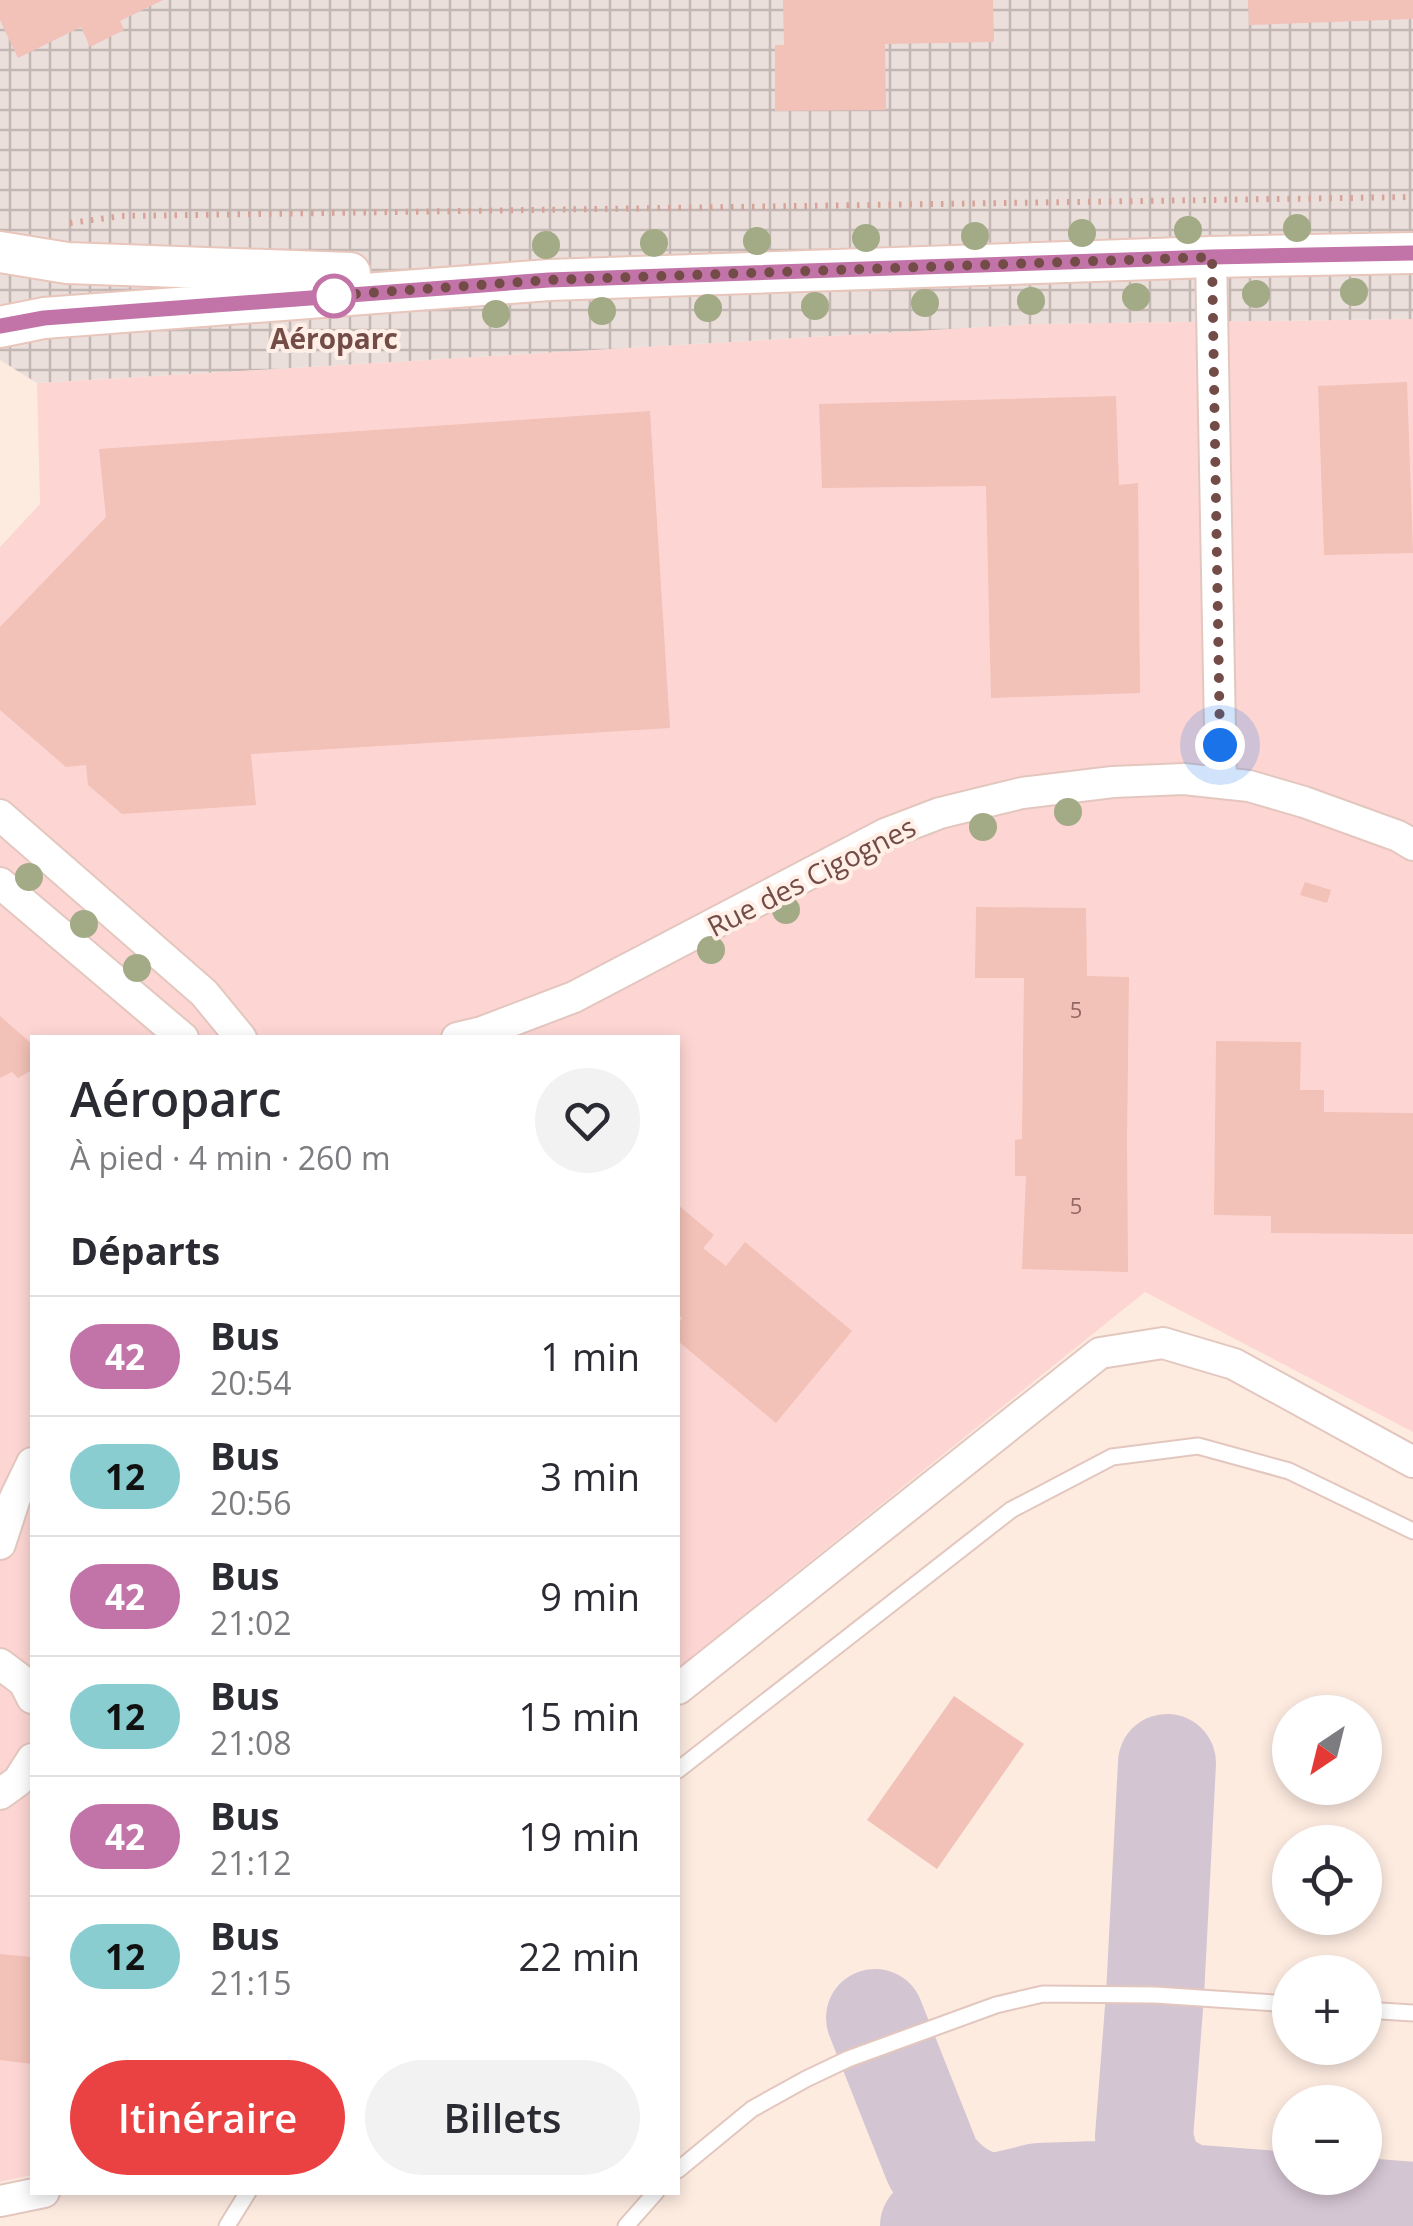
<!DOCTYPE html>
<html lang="fr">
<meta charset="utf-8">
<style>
:root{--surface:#fff;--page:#f2f2f3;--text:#2b2b33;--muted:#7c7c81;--line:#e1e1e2;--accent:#ea4142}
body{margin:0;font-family:"Open Sans",sans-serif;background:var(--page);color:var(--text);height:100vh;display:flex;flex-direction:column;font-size:38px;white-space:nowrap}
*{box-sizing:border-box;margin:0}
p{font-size:32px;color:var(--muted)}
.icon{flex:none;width:55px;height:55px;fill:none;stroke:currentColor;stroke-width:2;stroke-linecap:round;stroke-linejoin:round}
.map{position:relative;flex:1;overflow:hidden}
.details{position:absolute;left:30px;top:1035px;width:650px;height:1160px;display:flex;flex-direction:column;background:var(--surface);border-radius:0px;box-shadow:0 5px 15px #0003}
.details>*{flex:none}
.badge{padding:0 20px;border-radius:32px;font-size:35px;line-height:65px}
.needle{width:65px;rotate:215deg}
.fabs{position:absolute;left:1272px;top:1695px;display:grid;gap:20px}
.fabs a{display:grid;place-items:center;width:110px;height:110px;border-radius:50%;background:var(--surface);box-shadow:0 5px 15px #0003;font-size:50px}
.you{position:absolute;width:50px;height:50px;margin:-25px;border:8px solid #fff;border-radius:50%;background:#1a73e8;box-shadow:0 0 0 15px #1a73e833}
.map>.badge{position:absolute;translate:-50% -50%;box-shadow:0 0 0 5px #fff}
h2{padding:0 40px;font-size:38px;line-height:90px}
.round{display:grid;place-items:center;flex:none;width:105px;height:105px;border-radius:52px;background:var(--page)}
.head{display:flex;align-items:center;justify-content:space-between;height:170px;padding:0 40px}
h1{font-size:48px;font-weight:600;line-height:75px}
.primary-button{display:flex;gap:20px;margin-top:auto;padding:20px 40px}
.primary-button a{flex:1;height:115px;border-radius:60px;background:var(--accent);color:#fff;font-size:40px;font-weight:600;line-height:115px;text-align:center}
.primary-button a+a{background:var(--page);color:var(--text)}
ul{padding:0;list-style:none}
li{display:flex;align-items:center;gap:30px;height:120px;padding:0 40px;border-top:2px solid var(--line)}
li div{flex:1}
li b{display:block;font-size:38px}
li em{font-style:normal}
li .badge{min-width:110px;font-weight:700;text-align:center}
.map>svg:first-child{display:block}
</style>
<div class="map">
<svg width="1413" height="2226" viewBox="0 0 1413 2226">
<defs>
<pattern id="industrial-grid" width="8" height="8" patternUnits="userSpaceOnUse" patternTransform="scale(2.5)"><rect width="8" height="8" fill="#ebdfdc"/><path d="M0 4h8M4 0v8" fill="none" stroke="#c3b7b4"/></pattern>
</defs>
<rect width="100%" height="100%" fill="#fdebe0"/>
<path fill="#fdd6d3" d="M 1413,319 L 1413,1432 L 1145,1292 L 678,1668 L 678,1038 L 32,1038 L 32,2175 L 0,2182 L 0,547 L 40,504 L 37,383 L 1033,324 Z"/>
<path fill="url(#industrial-grid)" d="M 0,0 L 1413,0 L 1413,319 L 1033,324 L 37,383 L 0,360 Z"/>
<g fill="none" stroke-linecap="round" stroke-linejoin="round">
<path stroke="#d4c5d2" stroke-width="98" d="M 1167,1763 L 1155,1995 L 1144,2137 L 1150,2162 L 1158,2174 L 1171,2184 L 1187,2193
M 875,2018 L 933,2164 C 950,2186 966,2197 993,2203
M 929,2226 L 993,2203 L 1039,2192 L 1097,2190 L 1187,2193 L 1413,2211"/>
</g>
<path fill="#f2c1b7" d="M 0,0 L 163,0 L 120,21 L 124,30 L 90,47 L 81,27 L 18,58 L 0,20 Z
M 783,0 L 993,0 L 994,42 L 885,44 L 886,110 L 775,111 L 775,45 L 784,45 Z
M 1248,0 L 1413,0 L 1413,19 L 1249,25 Z
M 292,335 L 315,335 L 315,344 L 292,345 Z
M 1407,382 L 1413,553 L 1324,555 L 1318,386 Z
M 1116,396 L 1119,485 L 1138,483 L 1140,693 L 991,698 L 986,486 L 822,488 L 819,404 Z
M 650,411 L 670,728 L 251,754 L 256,805 L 122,814 L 88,785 L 86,765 L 66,767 L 0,710 L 0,627 L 106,517 L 99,449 Z
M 1305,882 L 1331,890 L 1327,903 L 1300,895 Z
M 976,907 L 1086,908 L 1087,976 L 1129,977 L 1127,1140 L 1128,1272 L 1022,1269 L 1026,1176 L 1015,1176 L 1015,1140 L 1022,1139 L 1024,978 L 975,978 Z
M 0,1016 L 32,1044 L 32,1070 L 18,1078 L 12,1072 L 0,1078 Z
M 1216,1041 L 1301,1042 L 1300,1090 L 1324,1090 L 1324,1112 L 1413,1113 L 1413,1234 L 1271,1233 L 1271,1216 L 1214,1215 Z
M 678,1205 L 714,1235 L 703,1248 L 726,1266 L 745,1242 L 852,1331 L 776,1423 L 678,1341 L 678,1324 L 682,1318 L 678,1315 Z
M 954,1696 L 1024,1744 L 937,1869 L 867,1820 Z
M 0,1954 L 32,1957 L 32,2064 L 0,2060 Z"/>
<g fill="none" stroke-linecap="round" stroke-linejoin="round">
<g stroke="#e3c7bf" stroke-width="19">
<path id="service" d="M 678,1770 L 1011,1510 L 1112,1457 L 1198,1446 L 1289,1471 L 1413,1531
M 1365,2010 L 1413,2013
M 678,2170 L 752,2109 L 806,2079 L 848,2059 L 996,2005 L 1043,1994 L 1155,1995 L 1290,2004
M 227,2226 L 248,2192
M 626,2226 L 656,2192"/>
</g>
<g stroke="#e3c7bf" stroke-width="34">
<path id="minor" d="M 1211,257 L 1221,783
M 0,815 L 204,993 L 241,1038
M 0,883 L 183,1038
M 457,1038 L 482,1032 L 574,997 L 885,834 L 940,813 L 1022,793 L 1113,782 L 1184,779 L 1249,786 L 1304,802 L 1398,836 L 1413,845
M 0,1544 L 15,1498 L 32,1463
M 0,1664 L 24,1682 L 32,1698
M 678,1689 L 1100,1353 L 1163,1343 L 1234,1364 L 1413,1462
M 0,1794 L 18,1781 L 32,1759
M 0,2201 L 44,2192"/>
</g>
<g stroke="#e8c6bb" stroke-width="44">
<path id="secondary" d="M 0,252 L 67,263 L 350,273
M 0,327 L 44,318 L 549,280 L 1211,257 L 1413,253"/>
</g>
<path stroke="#d7a49a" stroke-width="6" stroke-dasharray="2.5 8" stroke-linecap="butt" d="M 70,223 L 122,216 L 1413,197"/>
<use href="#service" stroke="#fff" stroke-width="15"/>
<use href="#minor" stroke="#fff" stroke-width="30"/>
<use href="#secondary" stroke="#fff" stroke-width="40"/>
</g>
<g fill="#a3aa86">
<circle cx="1297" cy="228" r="14"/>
<circle cx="1188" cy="230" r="14"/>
<circle cx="1082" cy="233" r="14"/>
<circle cx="975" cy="236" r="14"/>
<circle cx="866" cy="238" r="14"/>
<circle cx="757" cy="241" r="14"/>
<circle cx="654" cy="243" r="14"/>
<circle cx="546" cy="245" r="14"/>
<circle cx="1354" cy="292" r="14"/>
<circle cx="1256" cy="294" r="14"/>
<circle cx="1136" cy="297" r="14"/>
<circle cx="1031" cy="301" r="14"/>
<circle cx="925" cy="303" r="14"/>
<circle cx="815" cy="306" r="14"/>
<circle cx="708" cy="308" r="14"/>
<circle cx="602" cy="311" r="14"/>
<circle cx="496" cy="314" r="14"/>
<circle cx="1068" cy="812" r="14"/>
<circle cx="983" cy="827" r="14"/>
<circle cx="29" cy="877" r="14"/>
<circle cx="786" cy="910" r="14"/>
<circle cx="84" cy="924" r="14"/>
<circle cx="711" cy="950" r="14"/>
<circle cx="137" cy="968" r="14"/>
</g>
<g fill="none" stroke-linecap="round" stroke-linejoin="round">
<g stroke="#fff" stroke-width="22">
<path id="line" d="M 0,326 L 44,318 L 549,280 L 1212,257 L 1413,253"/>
</g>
<use href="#line" stroke="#c273a8" stroke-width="15"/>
<path stroke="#734c47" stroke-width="10" stroke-dasharray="0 18" d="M 334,296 L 327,296 L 549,280 L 1212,257 L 1220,745"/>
</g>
<circle fill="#fff" stroke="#c273a8" stroke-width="5" cx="334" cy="296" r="20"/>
<g text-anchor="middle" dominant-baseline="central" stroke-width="8" stroke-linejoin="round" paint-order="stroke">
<g font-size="22" fill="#936963">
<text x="1076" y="1009">5</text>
<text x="1076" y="1205">5</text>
</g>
<g font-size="28" font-weight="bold" fill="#734c47" stroke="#ffefe6">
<text x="334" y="338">Aéroparc</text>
</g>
<g font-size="28" fill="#734c47" stroke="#ffefe6">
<text transform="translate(811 876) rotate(-27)">Rue des Cigognes</text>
</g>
</g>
</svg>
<div class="fabs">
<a><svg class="needle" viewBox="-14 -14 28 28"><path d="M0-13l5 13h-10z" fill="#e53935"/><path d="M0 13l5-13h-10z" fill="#7c7c81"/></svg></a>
<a><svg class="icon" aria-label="locate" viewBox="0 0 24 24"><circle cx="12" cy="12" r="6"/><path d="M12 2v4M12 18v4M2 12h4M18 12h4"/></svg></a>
<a>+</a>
<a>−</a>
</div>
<div class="you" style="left:1220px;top:745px"></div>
<section class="details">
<div class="head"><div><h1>Aéroparc</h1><p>À pied · 4 min · 260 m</p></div><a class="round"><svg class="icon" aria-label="heart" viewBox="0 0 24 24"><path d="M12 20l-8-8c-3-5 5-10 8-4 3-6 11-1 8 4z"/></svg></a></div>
<h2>Départs</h2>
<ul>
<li><span class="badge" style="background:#c273a8;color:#fff">42</span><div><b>Bus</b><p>20:54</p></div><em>1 min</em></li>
<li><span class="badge" style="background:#89cdd1;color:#111">12</span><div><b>Bus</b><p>20:56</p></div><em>3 min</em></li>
<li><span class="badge" style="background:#c273a8;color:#fff">42</span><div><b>Bus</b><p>21:02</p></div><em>9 min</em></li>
<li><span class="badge" style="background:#89cdd1;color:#111">12</span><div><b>Bus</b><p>21:08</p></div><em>15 min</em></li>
<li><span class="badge" style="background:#c273a8;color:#fff">42</span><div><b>Bus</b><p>21:12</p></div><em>19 min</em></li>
<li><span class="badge" style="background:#89cdd1;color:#111">12</span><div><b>Bus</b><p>21:15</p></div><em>22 min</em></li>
</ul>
<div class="primary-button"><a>Itinéraire</a><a>Billets</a></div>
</section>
</div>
